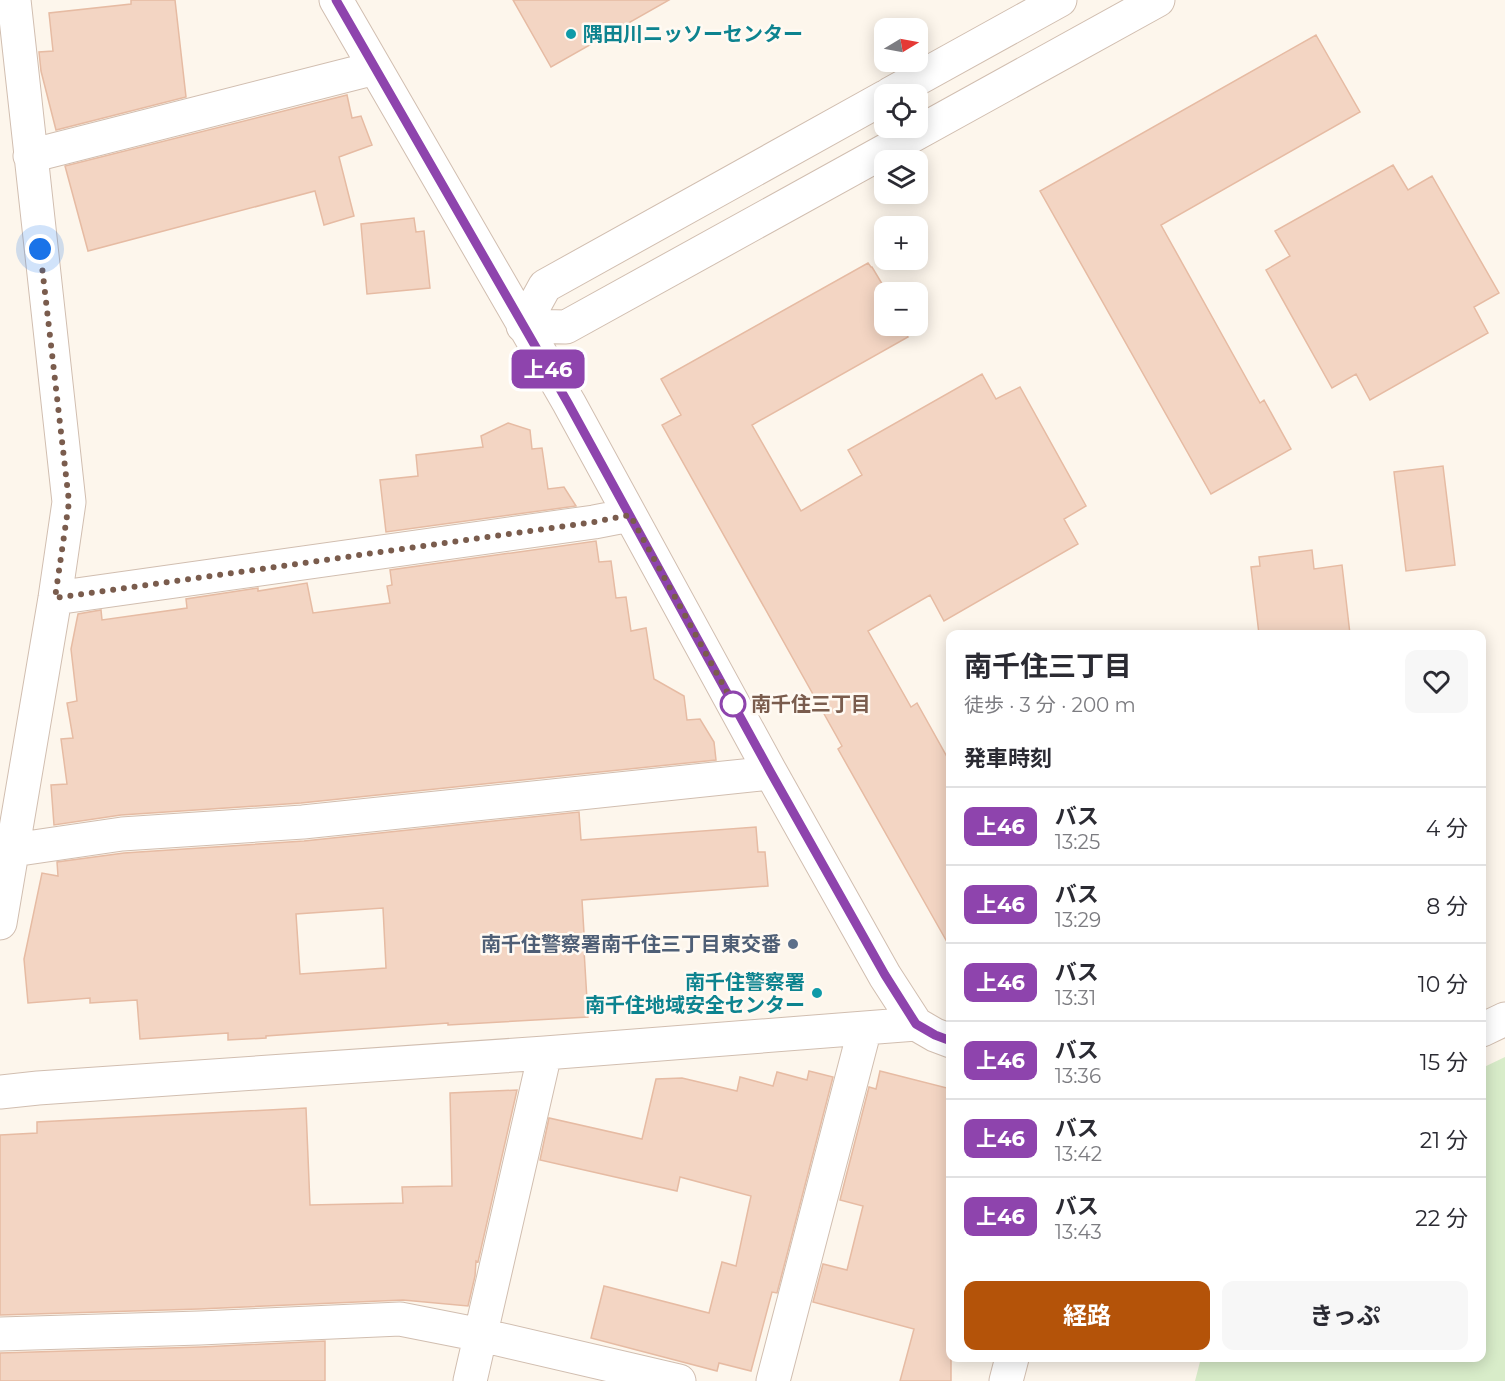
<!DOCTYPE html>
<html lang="ja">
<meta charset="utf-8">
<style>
:root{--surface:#fff;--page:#f7f7f7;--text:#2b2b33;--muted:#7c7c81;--line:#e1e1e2;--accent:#b45309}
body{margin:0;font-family:Montserrat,"Noto Sans JP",sans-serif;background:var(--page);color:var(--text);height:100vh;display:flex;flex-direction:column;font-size:22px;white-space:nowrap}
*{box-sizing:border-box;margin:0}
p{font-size:20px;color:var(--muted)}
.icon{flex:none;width:33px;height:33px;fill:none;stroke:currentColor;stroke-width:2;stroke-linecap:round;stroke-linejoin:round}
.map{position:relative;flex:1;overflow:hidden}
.drawer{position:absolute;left:946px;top:630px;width:540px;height:732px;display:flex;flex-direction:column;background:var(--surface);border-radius:12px;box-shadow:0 3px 15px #0003}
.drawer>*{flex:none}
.badge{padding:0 12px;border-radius:9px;font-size:21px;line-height:39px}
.needle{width:39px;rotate:80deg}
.tools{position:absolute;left:874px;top:18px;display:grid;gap:12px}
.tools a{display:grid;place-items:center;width:54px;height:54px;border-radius:12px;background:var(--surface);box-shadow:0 3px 15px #0003;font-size:30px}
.you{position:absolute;width:30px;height:30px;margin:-15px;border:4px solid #fff;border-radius:50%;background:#1a73e8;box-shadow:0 0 0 9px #1a73e833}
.map>.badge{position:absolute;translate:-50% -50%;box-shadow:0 0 0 3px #fff}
h2{padding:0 18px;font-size:22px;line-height:54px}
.round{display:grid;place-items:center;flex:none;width:63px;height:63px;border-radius:12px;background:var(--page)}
.overview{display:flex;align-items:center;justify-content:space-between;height:102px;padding:0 18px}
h1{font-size:28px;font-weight:700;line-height:45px}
.cta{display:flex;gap:12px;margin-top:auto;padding:12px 18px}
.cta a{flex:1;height:69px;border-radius:12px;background:var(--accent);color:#fff;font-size:24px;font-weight:700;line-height:69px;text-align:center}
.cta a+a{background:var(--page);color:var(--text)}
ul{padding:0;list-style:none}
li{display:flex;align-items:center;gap:18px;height:78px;padding:0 18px;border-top:2px solid var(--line)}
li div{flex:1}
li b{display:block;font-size:22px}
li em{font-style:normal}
li .badge{min-width:66px;font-weight:700;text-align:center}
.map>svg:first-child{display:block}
</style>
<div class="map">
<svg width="1505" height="1381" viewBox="0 0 1505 1381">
<rect width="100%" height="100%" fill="#fdf6ec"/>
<path fill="#d8ecc9" d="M 1505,1057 L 1505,1381 L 1195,1381 L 1201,1358 L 1482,1358 L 1482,1068 Z"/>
<path fill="#f3d5c3" stroke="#e6bba3" stroke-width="1.5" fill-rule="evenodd" d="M 131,0 L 175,0 L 186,97 L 56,130 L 41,71 L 39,52 L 53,51 L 49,13 L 131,4 Z
M 513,0 L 669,0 L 551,67 Z
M 1316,35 L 1360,112 L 1161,225 L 1260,403 L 1264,400 L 1291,449 L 1211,494 L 1040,191 Z
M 347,95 L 352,118 L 361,116 L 372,145 L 339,157 L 354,216 L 324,225 L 315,191 L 88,251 L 65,166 Z
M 1393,165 L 1408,190 L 1432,176 L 1499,293 L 1474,307 L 1488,333 L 1370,400 L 1356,374 L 1332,388 L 1266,270 L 1290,256 L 1275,231 Z
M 414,218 L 416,232 L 424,231 L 430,288 L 367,294 L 361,224 Z
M 868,263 L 871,267 L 872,267 L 887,292 L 885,292 L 885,326 L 907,326 L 909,330 L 905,332 L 908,337 L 752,425 L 801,511 L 862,475 L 848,450 L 982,374 L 996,399 L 1020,387 L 1086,506 L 1064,519 L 1078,544 L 944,621 L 930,595 L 868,631 L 911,707 L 917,703 L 951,764 L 951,949 L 838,749 L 842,746 L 662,425 L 681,415 L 661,379 Z
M 508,423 L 530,430 L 532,449 L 542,448 L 548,489 L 564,487 L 576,506 L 386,532 L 380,480 L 418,476 L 416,455 L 483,447 L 481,436 Z
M 1443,466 L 1455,565 L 1406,571 L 1394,472 Z
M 596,541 L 599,562 L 611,561 L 616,598 L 626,597 L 631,631 L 646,628 L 654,679 L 684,696 L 687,720 L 700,719 L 714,742 L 716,760 L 301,803 L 121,815 L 54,825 L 51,785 L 67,784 L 61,739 L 73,738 L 67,703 L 77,701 L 71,649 L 78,614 L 101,610 L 102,620 L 187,608 L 186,599 L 258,588 L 258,591 L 307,583 L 313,613 L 390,603 L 387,586 L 392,585 L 390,570 Z
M 1312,550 L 1314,569 L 1342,565 L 1350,634 L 1259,634 L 1251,567 L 1260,566 L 1259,557 Z
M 579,812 L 581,840 L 756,827 L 758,852 L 765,852 L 768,886 L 582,900 L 585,950 L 584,950 L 588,1017 L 448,1025 L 448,1023 L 266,1036 L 266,1038 L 228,1040 L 228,1033 L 140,1039 L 137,1000 L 90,1003 L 90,998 L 28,1003 L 24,959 L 42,873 L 58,876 L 57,862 L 124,853 L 304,841 ZM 383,908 L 386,968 L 300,974 L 296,914 Z
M 809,1071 L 833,1077 L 777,1293 L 772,1292 L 751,1371 L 719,1363 L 717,1371 L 591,1338 L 604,1286 L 709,1313 L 722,1262 L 736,1266 L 751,1196 L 680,1177 L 677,1191 L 540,1160 L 549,1118 L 642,1139 L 656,1079 L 682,1078 L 737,1091 L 740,1077 L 773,1086 L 777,1072 L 807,1080 Z
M 880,1071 L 951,1089 L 951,1381 L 900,1381 L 914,1329 L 813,1302 L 823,1264 L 847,1270 L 863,1206 L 840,1200 L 869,1087 L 876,1089 Z
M 517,1090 L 478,1262 L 476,1261 L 475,1276 L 468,1306 L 403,1300 L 199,1309 L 0,1315 L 0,1135 L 37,1133 L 37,1122 L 306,1108 L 310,1205 L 403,1203 L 402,1187 L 452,1186 L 450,1093 Z
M 325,1341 L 325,1381 L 0,1381 L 0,1353 L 201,1347 Z"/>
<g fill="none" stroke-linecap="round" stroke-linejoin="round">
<g stroke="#d1beb0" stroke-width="35">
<path id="minor" d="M 336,0 L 569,403 L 771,773 L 885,976 L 916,1024 L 935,1035 L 951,1041
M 890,94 L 1060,0
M 885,97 L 545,286 L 523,326 L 566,327 L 1158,0
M 30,156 L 375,68
M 55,598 L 594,522 L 630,515
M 0,849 L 13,850 L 122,834 L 303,822 L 771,773
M 0,923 L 55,598 L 69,502 L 14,0
M 1482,1030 L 1505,1019
M 0,1092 L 38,1088 L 545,1053 L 916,1024
M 0,1334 L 200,1328 L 400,1319 L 481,1335 L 679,1381
M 470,1381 L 545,1053
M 773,1381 L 865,1028
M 1006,1381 L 1012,1358"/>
</g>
<use href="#minor" stroke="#fff" stroke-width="33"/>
</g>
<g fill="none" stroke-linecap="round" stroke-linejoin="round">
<g stroke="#fff" stroke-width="14">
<path id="line" d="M 336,0 L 568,403 L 771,773 L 885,975 L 916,1024 L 935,1035 L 951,1041"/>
</g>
<use href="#line" stroke="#8e44ad" stroke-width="9"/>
<path stroke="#7a5c4d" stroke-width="6" stroke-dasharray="0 10.8" d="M 40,249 L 69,502 L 55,598 L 594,522 L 630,515 L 739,714 L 733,704"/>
</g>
<g fill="#0f9aa8" stroke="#fffaf3" stroke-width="2">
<circle cx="571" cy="34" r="6"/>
<circle cx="817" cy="993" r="6"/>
</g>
<circle fill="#fff" stroke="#8e44ad" stroke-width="3" cx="733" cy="704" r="12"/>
<circle fill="#5c6f8a" stroke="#fffaf3" stroke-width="2" cx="793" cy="944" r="6"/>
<g text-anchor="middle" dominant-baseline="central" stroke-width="5" stroke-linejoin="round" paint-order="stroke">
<g font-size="20" font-weight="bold" fill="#0d838f" stroke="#fffaf3" text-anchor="start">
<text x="583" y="34">隅田川ニッソーセンター</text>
<text x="805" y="982" text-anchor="end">南千住警察署<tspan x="805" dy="23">南千住地域安全センター</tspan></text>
</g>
<g font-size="20" font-weight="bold" fill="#7a5c4d" stroke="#fffaf3" text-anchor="start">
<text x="751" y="704">南千住三丁目</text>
</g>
<g font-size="20" font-weight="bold" fill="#4e5e75" stroke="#fffaf3" text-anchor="end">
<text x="781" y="944">南千住警察署南千住三丁目東交番</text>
</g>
</g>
</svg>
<div class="tools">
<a><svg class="needle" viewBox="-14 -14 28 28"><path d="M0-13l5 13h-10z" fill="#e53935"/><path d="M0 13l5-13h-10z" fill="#7c7c81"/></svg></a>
<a><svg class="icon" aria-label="locate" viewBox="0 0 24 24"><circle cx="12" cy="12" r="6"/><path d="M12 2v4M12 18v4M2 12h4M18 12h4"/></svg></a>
<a><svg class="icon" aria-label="layers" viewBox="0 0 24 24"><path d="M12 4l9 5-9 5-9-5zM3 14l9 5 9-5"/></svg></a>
<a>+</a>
<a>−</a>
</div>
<div class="you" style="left:40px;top:249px"></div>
<b class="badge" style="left:548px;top:369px;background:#8e44ad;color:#fff">上46</b>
<section class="drawer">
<div class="overview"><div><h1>南千住三丁目</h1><p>徒歩 · 3 分 · 200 m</p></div><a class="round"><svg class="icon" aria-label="heart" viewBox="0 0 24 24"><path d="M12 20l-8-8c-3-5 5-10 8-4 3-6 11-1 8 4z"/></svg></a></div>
<h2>発車時刻</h2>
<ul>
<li><span class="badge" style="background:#8e44ad;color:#fff">上46</span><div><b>バス</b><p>13:25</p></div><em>4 分</em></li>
<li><span class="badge" style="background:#8e44ad;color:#fff">上46</span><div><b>バス</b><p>13:29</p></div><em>8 分</em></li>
<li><span class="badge" style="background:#8e44ad;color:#fff">上46</span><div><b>バス</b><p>13:31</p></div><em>10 分</em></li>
<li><span class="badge" style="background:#8e44ad;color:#fff">上46</span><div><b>バス</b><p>13:36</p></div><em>15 分</em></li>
<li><span class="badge" style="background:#8e44ad;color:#fff">上46</span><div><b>バス</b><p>13:42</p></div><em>21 分</em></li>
<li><span class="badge" style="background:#8e44ad;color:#fff">上46</span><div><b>バス</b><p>13:43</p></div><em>22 分</em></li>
</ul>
<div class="cta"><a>経路</a><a>きっぷ</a></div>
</section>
</div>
